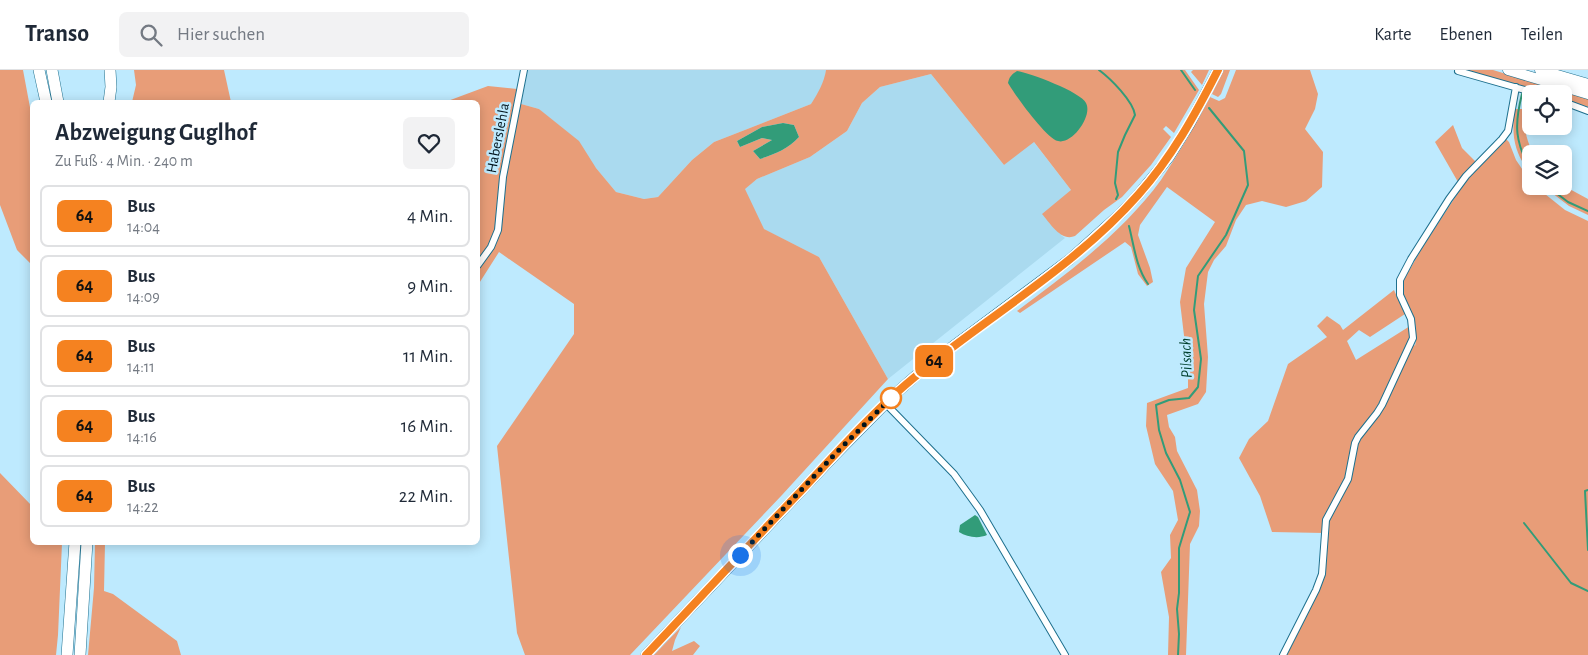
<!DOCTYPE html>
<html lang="de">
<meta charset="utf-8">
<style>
:root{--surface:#fff;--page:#f2f2f3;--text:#1f2937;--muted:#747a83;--line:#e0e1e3}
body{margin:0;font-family:"Alegreya Sans",sans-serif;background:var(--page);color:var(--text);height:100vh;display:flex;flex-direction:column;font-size:19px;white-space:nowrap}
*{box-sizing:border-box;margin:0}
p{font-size:16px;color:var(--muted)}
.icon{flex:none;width:28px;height:28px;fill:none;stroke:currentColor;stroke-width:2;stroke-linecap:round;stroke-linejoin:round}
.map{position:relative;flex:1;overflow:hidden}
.panel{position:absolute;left:30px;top:30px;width:450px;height:445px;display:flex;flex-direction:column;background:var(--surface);border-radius:8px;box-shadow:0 2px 12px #0003}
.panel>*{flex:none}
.badge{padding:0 10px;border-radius:8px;font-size:18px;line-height:32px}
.buttons{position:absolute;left:1522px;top:15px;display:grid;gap:10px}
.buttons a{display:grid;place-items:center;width:50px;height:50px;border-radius:8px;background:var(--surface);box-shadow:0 2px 12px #0003;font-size:25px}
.you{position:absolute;width:25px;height:25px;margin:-12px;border:4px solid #fff;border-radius:50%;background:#1a73e8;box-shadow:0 0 0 8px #1a73e833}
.map>.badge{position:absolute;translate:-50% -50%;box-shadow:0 0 0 2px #fff}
.round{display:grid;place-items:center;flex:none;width:52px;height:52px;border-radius:8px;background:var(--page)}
.headline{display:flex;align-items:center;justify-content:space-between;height:85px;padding:0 25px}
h1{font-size:24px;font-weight:700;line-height:38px}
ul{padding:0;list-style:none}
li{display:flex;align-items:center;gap:15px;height:62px;margin:0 10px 8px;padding:0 15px;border:2px solid var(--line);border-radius:8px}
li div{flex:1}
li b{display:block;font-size:19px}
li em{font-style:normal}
li .badge{min-width:55px;font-weight:700;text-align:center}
header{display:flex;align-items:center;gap:30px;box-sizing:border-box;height:70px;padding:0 25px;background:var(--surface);border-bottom:1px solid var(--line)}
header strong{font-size:24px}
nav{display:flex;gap:28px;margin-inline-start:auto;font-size:18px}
.search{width:350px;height:45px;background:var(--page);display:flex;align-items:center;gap:12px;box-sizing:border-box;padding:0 18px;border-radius:8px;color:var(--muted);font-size:19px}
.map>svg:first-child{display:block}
</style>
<header>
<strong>Transo</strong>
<div class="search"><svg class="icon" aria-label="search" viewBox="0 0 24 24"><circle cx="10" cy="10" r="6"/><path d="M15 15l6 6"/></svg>Hier suchen</div>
<nav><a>Karte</a><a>Ebenen</a><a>Teilen</a></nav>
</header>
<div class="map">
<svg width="1588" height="585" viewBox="0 0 1588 585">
<rect width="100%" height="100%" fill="#beeafe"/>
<path fill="#aadaef" d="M 528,0 L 826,0 L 825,8 L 819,23 L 811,34 L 714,72 L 692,90 L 658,127 L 644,129 L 616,122 L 596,98 L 539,39 L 521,34 Z
M 931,4 L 1004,95 L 1033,71 L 1071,120 L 1061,165 L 1065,168 L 888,309 L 819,187 L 763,159 L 744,119 L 757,109 L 810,87 L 847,61 L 862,33 L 880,17 Z"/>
<path fill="#e89d78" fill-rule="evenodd" d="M 0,0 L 23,0 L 32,48 L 32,202 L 32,195 L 17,180 L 0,135 Z
M 134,0 L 224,0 L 231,32 L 132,32 L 136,15 Z
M 826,0 L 1185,0 L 1199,20 L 1174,63 L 1166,56 L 1163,59 L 1171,67 L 1151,95 L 1122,127 L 1104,140 L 1075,166 C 1061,172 1050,153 1042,144 L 1071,120 L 1034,72 L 1004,95 L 931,4 L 880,17 L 862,33 L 847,61 L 810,87 L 757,109 L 745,119 L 764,159 L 819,187 L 888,309 L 782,425 L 630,585 L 525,585 L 517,563 L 497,376 L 574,264 L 574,234 L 499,182 L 478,215 L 478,32 L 445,32 L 488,16 L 517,19 L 514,32 L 539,39 L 579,71 L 596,98 L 616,122 L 644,129 L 658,127 L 692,90 L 714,72 L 811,34 C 818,23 824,13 826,0 ZM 783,53 L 794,55 L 799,67 C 788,79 775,84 760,89 L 753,81 L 772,70 L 762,68 L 740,77 L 737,71 L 762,57 Z
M 1193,0 L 1209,0 L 1202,15 L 1191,2 Z
M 1223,0 L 1230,0 L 1221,24 L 1218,27 L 1212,24 Z
M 1236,0 L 1310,0 L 1318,24 L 1315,39 L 1305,59 L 1323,82 L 1322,117 L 1306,131 L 1286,137 L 1262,131 L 1246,135 L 1236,150 L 1226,176 L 1214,190 L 1208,202 L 1204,234 L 1208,287 L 1206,322 L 1198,334 L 1167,345 L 1169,357 L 1175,367 L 1177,381 L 1197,420 L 1200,441 L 1199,456 L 1190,474 L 1186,585 L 1168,585 L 1169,547 L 1161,502 L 1171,488 L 1170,465 L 1178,450 L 1173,421 L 1155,394 L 1146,356 L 1147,333 L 1188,318 L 1188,299 L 1180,232 L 1186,198 L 1215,152 L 1167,117 L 1140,155 L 1138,165 L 1150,198 L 1153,212 L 1147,216 L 1138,204 L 1131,177 L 1125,172 L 1020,243 L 1017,241 C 1068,203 1123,162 1161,110 C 1179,83 1195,56 1210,27 L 1219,31 L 1225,28 L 1227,23 Z
M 1465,0 L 1493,0 L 1588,29 L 1588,37 L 1564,29 L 1564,24 L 1548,24 Z
M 1515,39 L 1525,39 C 1524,56 1525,69 1534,84 L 1531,84 L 1531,104 C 1514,83 1511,65 1515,39 Z
M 1453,55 L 1462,78 L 1476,92 L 1458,112 L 1435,72 Z
M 1506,69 L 1509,72 L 1516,90 L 1531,112 L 1531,116 L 1535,116 L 1565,140 L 1588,151 L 1588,585 L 1285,585 C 1305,545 1335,509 1324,463 L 1272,462 L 1260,426 L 1239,388 L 1249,369 L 1268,351 L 1288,294 L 1327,267 L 1317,256 L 1327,246 L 1340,255 L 1343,260 L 1394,220 L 1405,244 L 1370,267 L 1359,260 L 1347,271 L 1356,290 L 1410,256 L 1410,267 L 1415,276 L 1416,270 L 1415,252 L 1403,225 L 1402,213 L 1422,178 L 1467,109 Z
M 1543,116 L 1564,116 L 1588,129 L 1588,145 L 1569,136 Z
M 0,403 L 32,436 L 32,472 L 62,473 L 58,565 L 56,585 L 0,585 Z
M 95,473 L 105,473 L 104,521 L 113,524 L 177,571 L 181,585 L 88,585 L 94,518 Z
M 681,557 L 675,570 L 672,581 L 694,571 L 700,576 L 693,585 L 654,585 Z"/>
<path fill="#329c79" d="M 1017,1 C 1030,3 1081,22 1086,33 C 1093,46 1072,75 1058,71 C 1046,68 1015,25 1008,13 C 1009,7 1012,4 1017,1 Z
M 783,53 L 794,55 L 799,67 C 788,79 775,84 760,89 L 753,81 L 772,70 L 762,68 L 740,77 L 737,71 L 762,57 Z
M 975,445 L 978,447 L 987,465 C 978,469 967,467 959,462 L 960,455 Z"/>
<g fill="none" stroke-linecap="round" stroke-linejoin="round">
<path stroke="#329c79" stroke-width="2" d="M 1099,0 C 1111,9 1133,31 1135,45 L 1125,65 L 1118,82 L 1115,113 L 1118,125 L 1116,129
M 1181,0 L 1195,20
M 1522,24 C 1514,55 1515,73 1531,100
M 1547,116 L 1568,132 L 1588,141
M 1129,156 C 1134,176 1136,197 1148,214
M 1588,420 L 1585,421 L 1588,480
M 1524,453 L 1571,513 L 1588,521
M 1178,585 L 1179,564 L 1177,539 L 1179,523 L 1179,478 L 1190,442 L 1180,410 L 1166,383 L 1159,360 L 1156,335 L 1169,330 L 1189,328 L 1198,317 L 1201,289 L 1194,240 L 1198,206 L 1226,165 L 1248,115 L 1244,81 L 1209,38"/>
<g stroke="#1e708e" stroke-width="8">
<path id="street" d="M 1458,1 L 1539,24
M 1564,32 L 1588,41
M 478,195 L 491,177 L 498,160 L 503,107 L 524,0
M 885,333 L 954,404 L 980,440 L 1065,585
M 1283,585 L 1316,520 L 1322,504 L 1326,450 L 1348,409 L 1355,373 L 1358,367 L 1377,343 L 1382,335 L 1413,268 L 1411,249 L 1400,225 L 1400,210 L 1411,189 L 1449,129 L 1466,106 L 1502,69 L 1508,61 L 1516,17"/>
</g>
<g stroke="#1e708e" stroke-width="11">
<path id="primary" d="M 1508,0 L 1588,24
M 1540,0 L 1588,14
M 646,585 L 835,385 L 895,324 L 928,295 L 1069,190 L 1120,144 L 1138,125 L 1169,87 L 1190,53 L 1218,0"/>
</g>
<g stroke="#1e708e" stroke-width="12">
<path id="highway" d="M 39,0 L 46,32
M 52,0 L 58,32
M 109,32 L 111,17 L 110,0
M 67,585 L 75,472
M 80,585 L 87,472"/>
</g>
<use href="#street" stroke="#fff" stroke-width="6"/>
<use href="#primary" stroke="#fff" stroke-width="10"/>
<use href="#highway" stroke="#fff" stroke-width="11"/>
</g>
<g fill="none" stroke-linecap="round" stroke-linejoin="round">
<g stroke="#fff" stroke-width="11">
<path id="line" d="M 646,585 C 697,531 748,476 800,422 C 831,389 861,355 895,324 C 973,254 1068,204 1138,125 C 1172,87 1195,45 1218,0"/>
</g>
<use href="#line" stroke="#f58220" stroke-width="8"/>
<path stroke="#00131c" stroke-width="5" stroke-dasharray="0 9" d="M 740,485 L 835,384 L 895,324 L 891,328"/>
</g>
<circle fill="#fff" stroke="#f58220" stroke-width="2.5" cx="891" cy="328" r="10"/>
<g text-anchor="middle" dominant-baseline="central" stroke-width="5" stroke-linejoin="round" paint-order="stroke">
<g font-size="15" fill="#00131c" stroke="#beeafe">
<text transform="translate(498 68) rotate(-79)">Haberslehla</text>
</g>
<g font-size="16" font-style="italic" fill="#01402e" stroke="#beeafe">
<text transform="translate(1186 288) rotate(-92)">Pilsach</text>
</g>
</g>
</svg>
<div class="buttons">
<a><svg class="icon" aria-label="locate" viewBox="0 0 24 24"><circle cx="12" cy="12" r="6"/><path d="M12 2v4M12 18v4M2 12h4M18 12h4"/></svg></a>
<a><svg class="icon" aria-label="layers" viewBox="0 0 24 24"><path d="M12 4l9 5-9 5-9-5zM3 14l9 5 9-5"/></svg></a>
</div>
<div class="you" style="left:740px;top:485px"></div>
<b class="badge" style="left:934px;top:291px;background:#f58220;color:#111">64</b>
<section class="panel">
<div class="headline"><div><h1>Abzweigung Guglhof</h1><p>Zu Fuß · 4 Min. · 240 m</p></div><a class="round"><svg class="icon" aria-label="heart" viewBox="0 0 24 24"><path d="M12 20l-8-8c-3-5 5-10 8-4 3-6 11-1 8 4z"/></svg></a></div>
<ul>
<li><span class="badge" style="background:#f58220;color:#111">64</span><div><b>Bus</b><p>14:04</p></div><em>4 Min.</em></li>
<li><span class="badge" style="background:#f58220;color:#111">64</span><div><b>Bus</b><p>14:09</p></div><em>9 Min.</em></li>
<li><span class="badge" style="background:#f58220;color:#111">64</span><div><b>Bus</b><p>14:11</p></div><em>11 Min.</em></li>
<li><span class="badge" style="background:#f58220;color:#111">64</span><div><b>Bus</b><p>14:16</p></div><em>16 Min.</em></li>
<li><span class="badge" style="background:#f58220;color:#111">64</span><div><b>Bus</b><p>14:22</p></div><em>22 Min.</em></li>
</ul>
</section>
</div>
